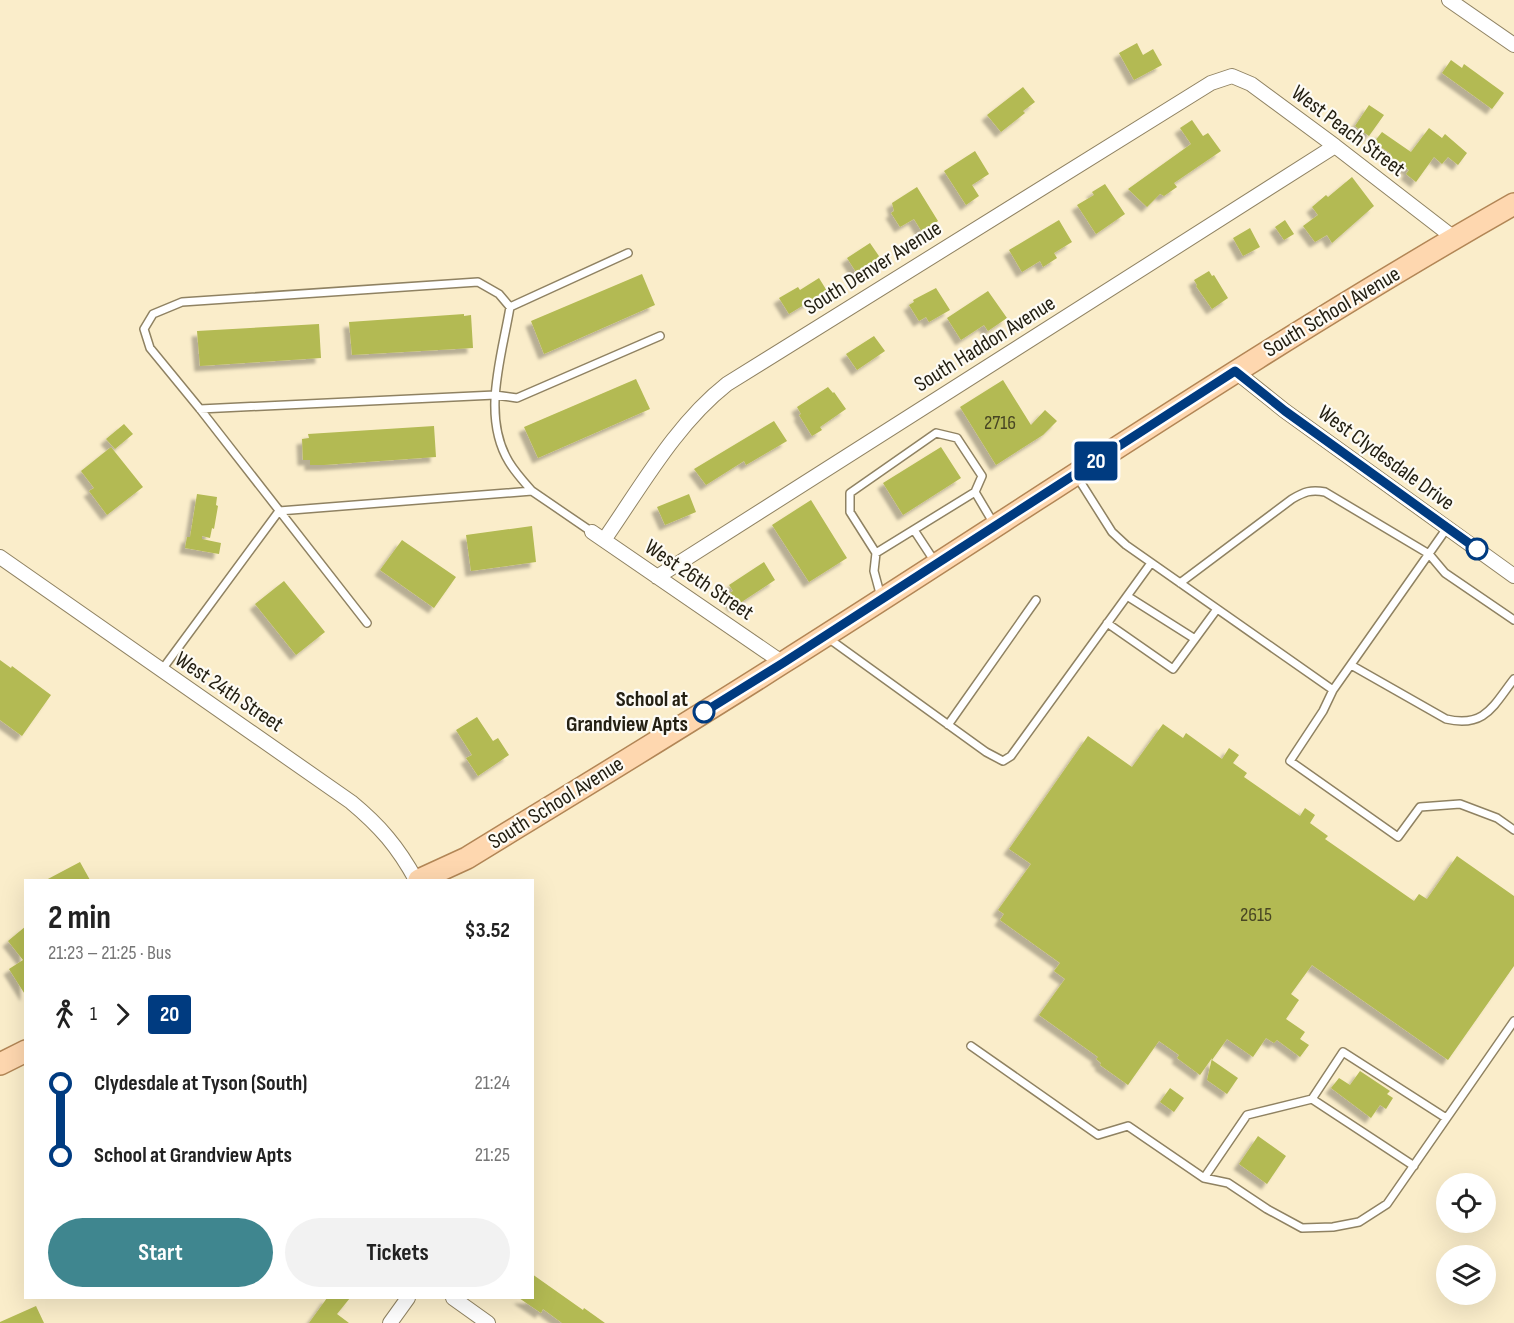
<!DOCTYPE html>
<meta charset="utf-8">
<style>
:root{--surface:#fff;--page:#f2f2f2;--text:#222;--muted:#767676;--accent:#3f868f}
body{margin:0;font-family:"Sofia Sans Condensed",sans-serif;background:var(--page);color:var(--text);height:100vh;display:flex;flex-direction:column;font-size:22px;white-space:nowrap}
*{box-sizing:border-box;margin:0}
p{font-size:20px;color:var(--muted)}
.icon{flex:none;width:33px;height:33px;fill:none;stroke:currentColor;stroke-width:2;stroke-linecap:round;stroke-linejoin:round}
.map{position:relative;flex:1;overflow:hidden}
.panel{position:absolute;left:24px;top:879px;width:510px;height:420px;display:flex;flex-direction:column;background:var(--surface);border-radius:0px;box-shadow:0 6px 24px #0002}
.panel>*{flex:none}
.badge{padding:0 12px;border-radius:4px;font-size:21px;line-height:39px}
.buttons{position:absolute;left:1436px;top:1173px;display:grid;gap:12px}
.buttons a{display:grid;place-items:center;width:60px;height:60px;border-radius:50%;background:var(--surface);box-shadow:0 6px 24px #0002;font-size:30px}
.map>.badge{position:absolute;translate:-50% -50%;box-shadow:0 0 0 3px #fff}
.legs{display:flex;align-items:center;gap:9px;height:66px;padding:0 24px;font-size:20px}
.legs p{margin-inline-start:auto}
.headline{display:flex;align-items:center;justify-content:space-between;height:102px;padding:0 24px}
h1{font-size:33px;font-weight:700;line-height:45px}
.primary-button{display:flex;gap:12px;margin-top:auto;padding:12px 24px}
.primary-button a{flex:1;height:69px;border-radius:36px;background:var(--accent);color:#fff;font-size:24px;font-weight:700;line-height:69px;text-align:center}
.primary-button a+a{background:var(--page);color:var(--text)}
ul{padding:0 24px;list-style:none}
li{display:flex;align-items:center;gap:21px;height:72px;font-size:22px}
li i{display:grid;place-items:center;width:9px;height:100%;margin:0 8px;background:currentColor}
li i::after{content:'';width:15px;height:15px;margin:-8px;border:4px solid;border-radius:50%;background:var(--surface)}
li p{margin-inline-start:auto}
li:first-child i{background:linear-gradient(#0000 50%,currentColor 0)}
li:last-child i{background:linear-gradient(currentColor 50%,#0000 0)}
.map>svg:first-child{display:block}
</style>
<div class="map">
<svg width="1514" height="1323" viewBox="0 0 1514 1323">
<defs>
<filter id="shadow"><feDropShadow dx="-5.5" dy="5.5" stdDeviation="1.5" flood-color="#0004"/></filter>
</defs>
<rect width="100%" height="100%" fill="#faedca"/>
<path fill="#b3ba52" filter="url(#shadow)" d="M 1137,43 L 1143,55 L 1153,49 L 1162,65 L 1134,80 L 1119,53 Z
M 1451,60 L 1462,68 L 1464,64 L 1504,93 L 1492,109 L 1442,73 Z
M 1023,87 L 1035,102 L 1023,111 L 1025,113 L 1001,132 L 987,115 Z
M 1369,105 L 1384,115 L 1369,136 L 1355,126 Z
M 1192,120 L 1203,136 L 1208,133 L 1221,151 L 1174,183 L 1177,187 L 1164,196 L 1160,194 L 1147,207 L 1128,189 L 1191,144 L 1180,128 Z
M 1429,128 L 1442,138 L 1445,134 L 1467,153 L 1458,165 L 1448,157 L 1442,164 L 1434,157 L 1416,182 L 1406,174 L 1409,170 L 1390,157 L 1391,154 L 1374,142 L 1382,132 L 1411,152 Z
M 975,151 L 989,174 L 972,185 L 979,196 L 966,205 L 944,171 Z
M 1352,177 L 1374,206 L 1332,243 L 1327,235 L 1315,242 L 1303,226 L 1318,215 L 1312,207 L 1326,195 L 1328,197 Z
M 1105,184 L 1125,214 L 1096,234 L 1077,205 L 1094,195 L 1092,192 Z
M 917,187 L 938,221 L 922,232 L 914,219 L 900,227 L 891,213 L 894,211 L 892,203 Z
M 1059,220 L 1072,242 L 1054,253 L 1057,258 L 1043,267 L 1040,261 L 1022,272 L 1009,250 Z
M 1285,220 L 1294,234 L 1284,240 L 1275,227 Z
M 1250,228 L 1260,247 L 1243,256 L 1233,238 Z
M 870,243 L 881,259 L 856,272 L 847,258 Z
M 1209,271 L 1212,276 L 1214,275 L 1228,298 L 1212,309 L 1196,286 L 1197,285 L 1194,280 Z
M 642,274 L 655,305 L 544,354 L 531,321 Z
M 819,278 L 827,291 L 789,314 L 779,298 L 798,287 L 800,290 Z
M 936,288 L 950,310 L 929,322 L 926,317 L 919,321 L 909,305 L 914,302 L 913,300 Z
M 988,291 L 1007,318 L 988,331 L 984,325 L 961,340 L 947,318 Z
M 464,314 L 464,316 L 471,315 L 473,348 L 352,355 L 349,322 Z
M 319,324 L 321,358 L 200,366 L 197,331 Z
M 874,336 L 885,351 L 857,370 L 846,354 Z
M 636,379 L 650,409 L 538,458 L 524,427 Z
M 1003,380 L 1031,425 L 1045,410 L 1057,421 L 1043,435 L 996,465 L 960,407 Z
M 828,387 L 833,393 L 834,392 L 846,409 L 820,427 L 822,430 L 812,436 L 799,415 L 801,414 L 797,407 Z
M 774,421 L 787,441 L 746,465 L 744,461 L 706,485 L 694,469 Z
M 124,424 L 133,434 L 115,449 L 106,439 Z
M 434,426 L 436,457 L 324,465 L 310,465 L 310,460 L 303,460 L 302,439 L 309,438 L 308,434 Z
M 111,447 L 143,487 L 107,515 L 89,491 L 94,488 L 81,471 Z
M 941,447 L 961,478 L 903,515 L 883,483 Z
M 197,494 L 217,497 L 216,505 L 218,506 L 214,529 L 212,528 L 210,538 L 202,536 L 202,539 L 221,543 L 219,554 L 185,548 L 187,537 L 190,537 Z
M 689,494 L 696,512 L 665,525 L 657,507 Z
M 811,500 L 847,558 L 809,582 L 772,525 Z
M 532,526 L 536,562 L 471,571 L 466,535 Z
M 402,540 L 456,577 L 434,608 L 380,570 Z
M 764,562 L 775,580 L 734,607 L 726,595 L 733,591 L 729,585 Z
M 284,581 L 325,632 L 296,655 L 255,604 Z
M 0,660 L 11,668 L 12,666 L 51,695 L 22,736 L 0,720 Z
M 477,717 L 493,741 L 498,738 L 509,755 L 478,776 L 466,758 L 472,755 L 456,730 Z
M 1163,724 L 1183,738 L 1186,733 L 1222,759 L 1229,748 L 1239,755 L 1233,763 L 1247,773 L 1244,777 L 1300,816 L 1305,808 L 1315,815 L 1310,823 L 1328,836 L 1325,839 L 1414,901 L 1419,894 L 1427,899 L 1457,856 L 1514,896 L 1514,966 L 1448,1060 L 1312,965 L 1291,994 L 1299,1000 L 1286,1019 L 1305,1032 L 1300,1039 L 1309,1045 L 1300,1057 L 1277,1040 L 1274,1043 L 1266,1038 L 1253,1057 L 1227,1039 L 1212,1060 L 1238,1078 L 1227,1094 L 1207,1080 L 1212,1058 L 1200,1075 L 1177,1058 L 1179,1055 L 1159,1041 L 1128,1085 L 1100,1065 L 1101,1063 L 1096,1059 L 1098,1057 L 1039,1015 L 1065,979 L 1054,971 L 1060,963 L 1000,920 L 1004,914 L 998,910 L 1031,864 L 1009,849 L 1088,736 L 1132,767 Z
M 80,862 L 90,880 L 46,880 Z
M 26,926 L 26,996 L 9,969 L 23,960 L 8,941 Z
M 1360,1071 L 1390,1091 L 1387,1094 L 1393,1098 L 1386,1109 L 1380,1105 L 1371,1118 L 1331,1088 L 1339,1078 L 1350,1085 Z
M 1170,1088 L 1184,1098 L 1174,1112 L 1160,1102 Z
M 1258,1136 L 1286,1156 L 1267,1184 L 1239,1164 Z
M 532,1274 L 583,1310 L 584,1308 L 605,1323 L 562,1323 L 543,1309 L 541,1313 L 519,1298 L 532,1298 Z
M 327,1298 L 350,1298 L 337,1314 L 349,1323 L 309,1323 Z
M 36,1306 L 44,1323 L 0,1323 L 0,1322 Z"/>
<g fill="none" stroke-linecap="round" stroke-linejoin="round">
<g stroke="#8f8262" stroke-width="10">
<path id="service" d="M 510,307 C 502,356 481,416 509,462 C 515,472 524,482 532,491
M 200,409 L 495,395 L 517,398 L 660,336
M 1076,475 L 1112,532 L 1126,545 L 1333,690 L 1447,528
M 914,530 L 935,562
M 876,553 L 975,492
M 1180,583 L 1292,499 C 1304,492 1311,489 1325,492 L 1429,554 L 1445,573 L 1514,620
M 1127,596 L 1195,639
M 881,597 L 874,571 L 876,553 L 850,512 L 850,493 L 936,433 L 957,438 L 982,476 L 975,492 L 994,524
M 367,623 L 200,409 L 150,348 L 144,329 L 153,314 L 182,302 L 478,282 L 499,294 L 510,307 L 628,253
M 1107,623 L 1173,669 L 1217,609
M 828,638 L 986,752 L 1003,761 L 1011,756 L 1151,563
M 1351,665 L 1446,719 C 1485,728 1493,706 1514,679
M 161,671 L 279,511 L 532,491 L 592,532
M 1333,690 L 1323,711 L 1290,761 L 1398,837 L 1420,807 L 1460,804 L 1497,818 L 1514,830
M 948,725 L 1036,600
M 971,1046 L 1098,1135 L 1128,1126 L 1204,1178 L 1228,1183 L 1267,1209 L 1302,1228 L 1333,1227 L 1359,1222 L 1387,1204 L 1514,1021
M 1312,1099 L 1343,1052 L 1446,1118
M 1204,1178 L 1247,1115 L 1312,1099 L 1414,1166"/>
</g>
<g stroke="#8f8262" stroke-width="16">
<path id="minor" d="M 1449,0 L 1514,45
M 1235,371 L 1285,411 L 1514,576
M 592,532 L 783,663
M 604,540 C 641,487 675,425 727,384 L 1211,83 L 1232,76 L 1251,84 L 1335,146 L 1454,238
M 0,557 L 351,802 C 380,826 398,847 416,880
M 657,577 L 1335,146
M 453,1298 L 488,1323
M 390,1323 L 408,1298"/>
</g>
<g stroke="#b28656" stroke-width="24">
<path id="primary" d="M 419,880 L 467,858 C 573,793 679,729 784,662 C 1026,509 1264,346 1514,204
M 0,1064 L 26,1051"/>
</g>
<use href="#service" stroke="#fff" stroke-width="7"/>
<use href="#minor" stroke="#fff" stroke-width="14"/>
<use href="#primary" stroke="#fed7af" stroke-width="21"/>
</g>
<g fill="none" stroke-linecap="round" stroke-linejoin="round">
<g stroke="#fff" stroke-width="14">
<path id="line-1" d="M 704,712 L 783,663 L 1235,371 L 1285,411 L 1477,549"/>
</g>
<use href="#line-1" stroke="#003b80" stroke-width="9"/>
</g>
<g fill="#fff" stroke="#003b80" stroke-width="3">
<circle cx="1477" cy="549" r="10"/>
<circle cx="704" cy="712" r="10"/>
</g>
<g text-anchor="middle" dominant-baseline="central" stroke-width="4.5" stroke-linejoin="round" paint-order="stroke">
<g font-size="20" fill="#484623">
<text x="1000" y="423">2716</text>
<text x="1256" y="915">2615</text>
</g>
<g font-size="22" fill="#242013" stroke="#fdfbf4">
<text transform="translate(1348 131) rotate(37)">West Peach Street</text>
<text transform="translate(873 268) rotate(-32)">South Denver Avenue</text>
<text transform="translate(1332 312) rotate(-31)">South School Avenue</text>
<text transform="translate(985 344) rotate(-32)">South Haddon Avenue</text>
<text transform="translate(1386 458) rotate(36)">West Clydesdale Drive</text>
<text transform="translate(699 580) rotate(34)">West 26th Street</text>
<text transform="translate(229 692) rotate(34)">West 24th Street</text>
<text transform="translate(556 803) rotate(-32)">South School Avenue</text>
</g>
<g font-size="22" font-weight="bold" fill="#242013" stroke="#fdfbf4" text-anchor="end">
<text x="688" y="699">School at<tspan x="688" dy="25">Grandview Apts</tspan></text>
</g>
</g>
</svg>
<div class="buttons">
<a><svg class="icon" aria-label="locate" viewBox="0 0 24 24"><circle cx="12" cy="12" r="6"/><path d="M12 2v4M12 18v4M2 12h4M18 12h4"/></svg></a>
<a><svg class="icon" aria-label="layers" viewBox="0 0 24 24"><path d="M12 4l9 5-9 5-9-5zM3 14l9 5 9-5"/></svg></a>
</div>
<b class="badge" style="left:1096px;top:461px;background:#003b80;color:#fff">20</b>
<section class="panel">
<div class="headline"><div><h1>2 min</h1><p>21:23 – 21:25 · Bus</p></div><b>$3.52</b></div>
<div class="legs"><svg class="icon" aria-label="walk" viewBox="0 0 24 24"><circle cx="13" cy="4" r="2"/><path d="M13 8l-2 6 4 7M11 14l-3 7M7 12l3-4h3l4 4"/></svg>1<svg class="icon" aria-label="forward" viewBox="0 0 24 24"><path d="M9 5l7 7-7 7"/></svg><b class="badge" style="background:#003b80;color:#fff">20</b></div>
<ul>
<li><i style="color:#003b80"></i><b>Clydesdale at Tyson (South)</b><p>21:24</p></li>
<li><i style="color:#003b80"></i><b>School at Grandview Apts</b><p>21:25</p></li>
</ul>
<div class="primary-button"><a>Start</a><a>Tickets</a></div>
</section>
</div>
